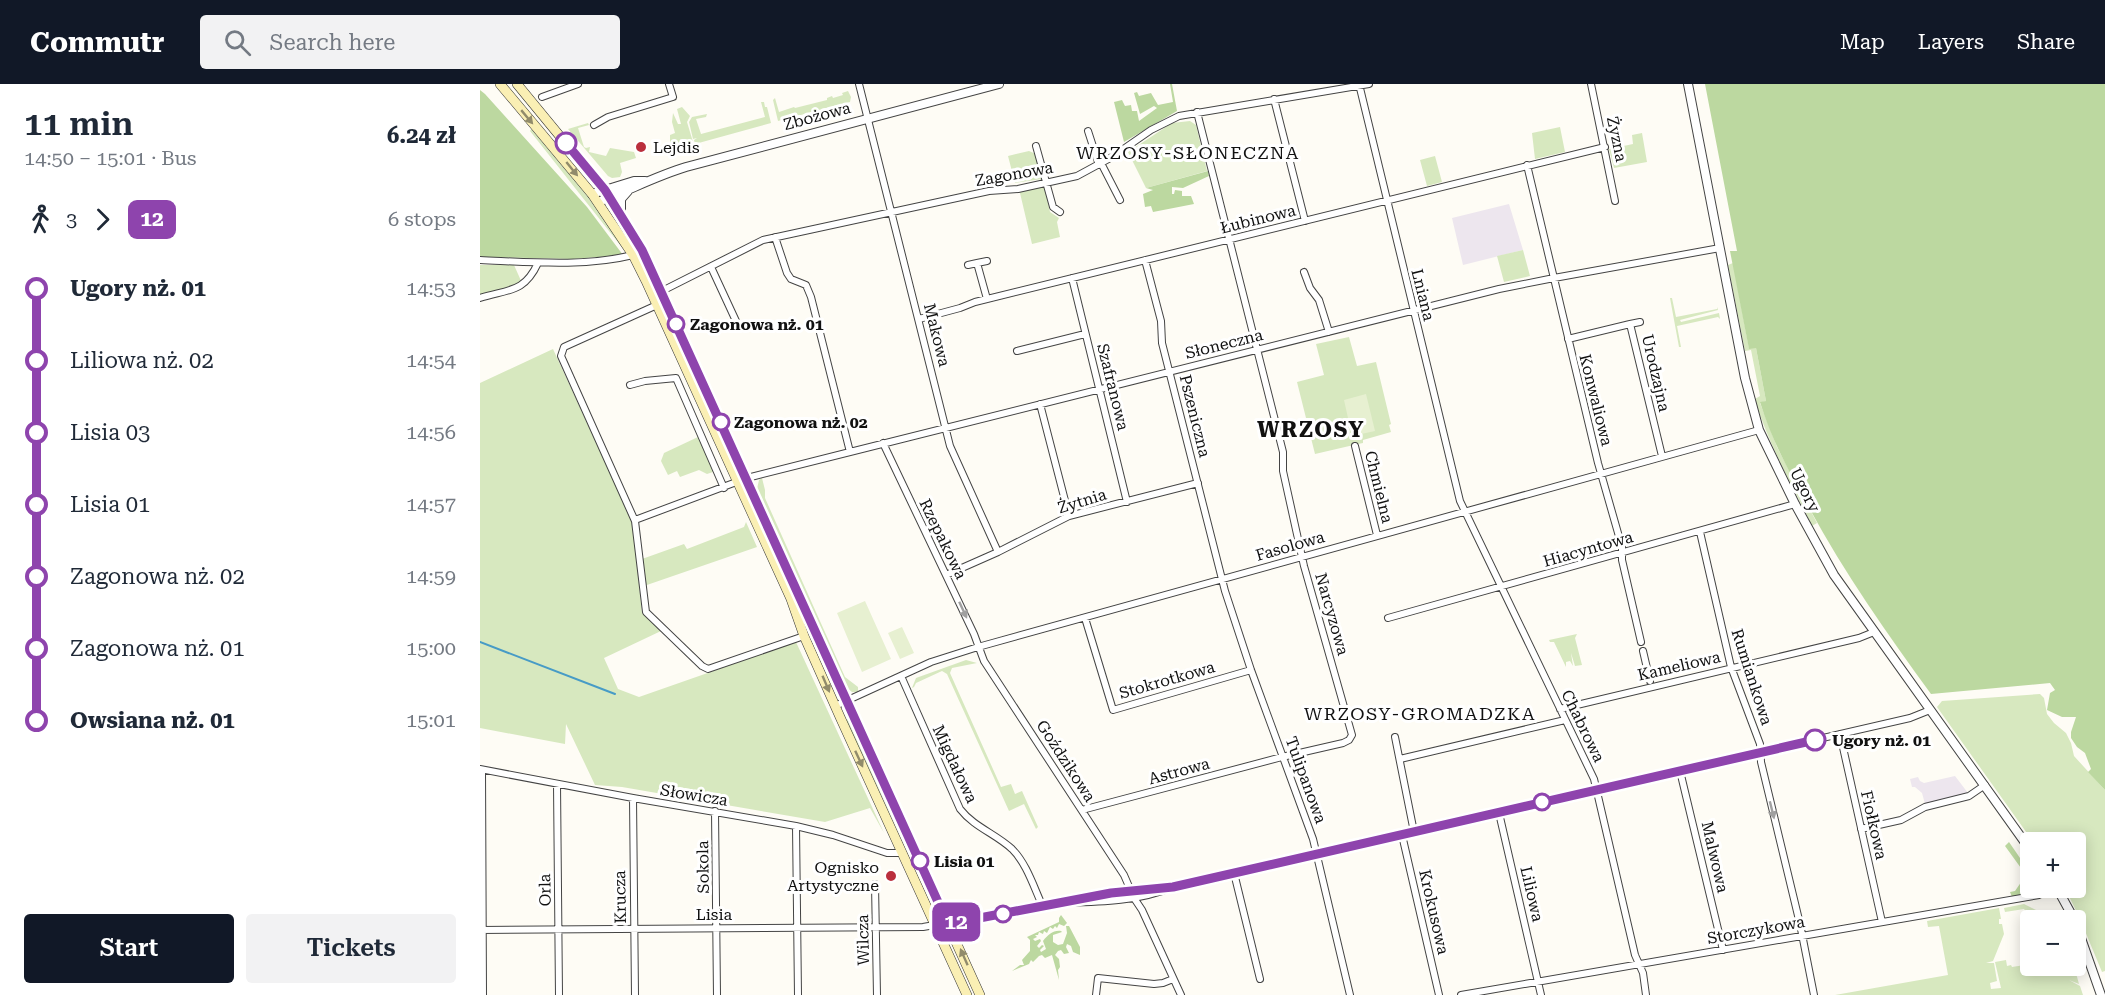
<!DOCTYPE html>
<meta charset="utf-8">
<style>
:root{--surface:#fff;--page:#f2f2f3;--text:#1f2937;--muted:#747a83;--accent:#111827}
body{margin:0;font-family:"Roboto Serif",serif;background:var(--page);color:var(--text);height:100vh;display:flex;flex-direction:column;font-size:22px;white-space:nowrap}
*{box-sizing:border-box;margin:0}
p{font-size:20px;color:var(--muted)}
.icon{flex:none;width:33px;height:33px;fill:none;stroke:currentColor;stroke-width:2;stroke-linecap:round;stroke-linejoin:round}
.map{position:relative;flex:1;overflow:hidden}
.sheet{display:flex;flex-direction:column;background:var(--surface);width:480px}
.sheet>*{flex:none}
.badge{padding:0 12px;border-radius:9px;font-size:21px;line-height:39px}
.buttons{position:absolute;left:1540px;top:748px;display:grid;gap:12px}
.buttons a{display:grid;place-items:center;width:66px;height:66px;border-radius:6px;background:var(--surface);box-shadow:0 3px 15px #0003;font-size:30px}
.map>.badge{position:absolute;translate:-50% -50%;box-shadow:0 0 0 3px #fff}
.legs{display:flex;align-items:center;gap:9px;height:66px;padding:0 24px;font-size:20px}
.legs p{margin-inline-start:auto}
.overview{display:flex;align-items:center;justify-content:space-between;height:102px;padding:0 24px}
h1{font-size:33px;font-weight:600;line-height:45px}
.cta{display:flex;gap:12px;margin-top:auto;padding:12px 24px}
.cta a{flex:1;height:69px;border-radius:6px;background:var(--accent);color:#fff;font-size:24px;font-weight:600;line-height:69px;text-align:center}
.cta a+a{background:var(--page);color:var(--text)}
ul{padding:0 24px;list-style:none}
li{display:flex;align-items:center;gap:21px;height:72px;font-size:22px}
li i{display:grid;place-items:center;width:9px;height:100%;margin:0 8px;background:currentColor}
li i::after{content:'';width:15px;height:15px;margin:-8px;border:4px solid;border-radius:50%;background:var(--surface)}
li p{margin-inline-start:auto}
li:first-child i{background:linear-gradient(#0000 50%,currentColor 0)}
li:last-child i{background:linear-gradient(currentColor 50%,#0000 0)}
header{display:flex;align-items:center;gap:36px;box-sizing:border-box;height:84px;padding:0 30px;background:var(--accent);color:#fff}
header strong{font-size:28px}
nav{display:flex;gap:33px;margin-inline-start:auto;font-size:21px}
.search{width:420px;height:54px;background:var(--page);display:flex;align-items:center;gap:15px;box-sizing:border-box;padding:0 21px;border-radius:6px;color:var(--muted);font-size:22px}
main{display:flex;flex:1;min-height:0}
.map>svg:first-child{display:block}
</style>
<header>
<strong>Commutr</strong>
<div class="search"><svg class="icon" aria-label="search" viewBox="0 0 24 24"><circle cx="10" cy="10" r="6"/><path d="M15 15l6 6"/></svg>Search here</div>
<nav><a>Map</a><a>Layers</a><a>Share</a></nav>
</header>
<main>
<section class="sheet">
<div class="overview"><div><h1>11 min</h1><p>14:50 – 15:01 · Bus</p></div><b>6.24 zł</b></div>
<div class="legs"><svg class="icon" aria-label="walk" viewBox="0 0 24 24"><circle cx="13" cy="4" r="2"/><path d="M13 8l-2 6 4 7M11 14l-3 7M7 12l3-4h3l4 4"/></svg>3<svg class="icon" aria-label="forward" viewBox="0 0 24 24"><path d="M9 5l7 7-7 7"/></svg><b class="badge" style="background:#8e44ad;color:#fff">12</b><p>6 stops</p></div>
<ul>
<li><i style="color:#8e44ad"></i><b>Ugory nż. 01</b><p>14:53</p></li>
<li><i style="color:#8e44ad"></i><span>Liliowa nż. 02</span><p>14:54</p></li>
<li><i style="color:#8e44ad"></i><span>Lisia 03</span><p>14:56</p></li>
<li><i style="color:#8e44ad"></i><span>Lisia 01</span><p>14:57</p></li>
<li><i style="color:#8e44ad"></i><span>Zagonowa nż. 02</span><p>14:59</p></li>
<li><i style="color:#8e44ad"></i><span>Zagonowa nż. 01</span><p>15:00</p></li>
<li><i style="color:#8e44ad"></i><b>Owsiana nż. 01</b><p>15:01</p></li>
</ul>
<div class="cta"><a>Start</a><a>Tickets</a></div>
</section>
<div class="map">
<svg width="1625" height="911" viewBox="0 0 1625 911">
<rect width="100%" height="100%" fill="#fefcf5"/>
<path fill="#ede6ee" d="M 1029,120 L 1043,166 L 983,181 L 972,134 Z
M 1475,692 L 1488,709 L 1445,720 L 1442,709 L 1435,703 L 1432,703 L 1430,695 L 1438,693 L 1440,697 L 1444,699 Z"/>
<path fill="#d7e8bf" d="M 368,7 L 371,13 L 370,18 L 298,37 L 293,16 L 295,14 L 299,28 L 314,23 L 315,24 L 347,16 L 347,14 L 352,12 L 353,14 L 363,11 L 362,9 Z
M 281,18 L 284,18 L 285,23 L 287,23 L 291,39 L 215,60 L 214,56 L 217,54 L 213,55 L 209,38 L 212,33 L 227,30 L 226,33 L 216,35 L 221,50 L 285,33 Z
M 202,23 L 210,32 L 207,38 L 213,58 L 208,58 L 208,60 L 190,65 L 190,51 L 195,49 L 192,38 L 193,29 L 198,40 L 201,40 L 197,25 Z
M 710,37 L 716,41 L 727,87 L 666,104 L 648,68 L 692,39 Z
M 108,39 L 109,41 L 98,44 L 104,63 L 106,64 L 110,63 L 109,68 L 126,72 L 130,64 L 154,68 L 156,74 L 140,79 L 142,88 L 140,93 L 132,94 L 128,92 L 88,45 Z
M 1080,43 L 1085,68 L 1055,75 L 1052,49 Z
M 52,44 L 110,114 L 144,166 L 50,47 Z
M 1162,49 L 1167,78 L 1134,84 L 1129,65 L 1153,60 L 1152,51 Z
M 549,67 L 556,70 L 562,95 L 535,99 L 528,72 Z
M 955,72 L 962,98 L 947,102 L 940,76 Z
M 562,102 L 565,104 L 570,128 L 579,134 L 577,138 L 580,153 L 552,160 L 540,109 L 533,108 Z
M 1043,166 L 1050,192 L 1024,198 L 1017,172 Z
M 1253,179 L 1269,264 L 1276,264 L 1286,317 L 1280,319 L 1297,363 L 1337,439 L 1332,442 C 1312,400 1288,360 1275,315 L 1280,312 L 1271,266 L 1265,267 L 1248,181 Z
M 0,181 L 34,181 L 42,199 L 0,211 Z
M 1190,214 L 1192,214 L 1196,233 L 1237,225 L 1237,223 L 1238,226 L 1200,236 L 1201,238 L 1239,229 L 1240,235 L 1238,233 L 1197,242 L 1201,263 L 1199,263 Z
M 869,253 L 877,282 L 896,278 L 911,340 L 909,341 L 911,348 L 883,356 L 883,359 L 878,360 L 835,370 L 817,298 L 844,291 L 836,260 Z
M 73,265 L 153,439 L 162,529 L 181,547 L 124,574 L 138,605 L 159,613 L 316,558 L 404,749 L 390,724 L 345,738 L 142,703 L 115,701 L 86,640 L 85,660 L 0,644 L 0,299 Z
M 218,353 L 238,396 L 233,388 L 227,390 L 219,386 L 200,393 L 197,387 L 188,391 L 181,377 L 184,369 Z
M 282,394 L 285,406 L 285,414 L 365,593 L 378,603 L 378,608 L 372,608 L 367,604 L 277,405 L 279,396 Z
M 266,438 L 277,463 L 164,502 L 162,475 L 204,460 L 207,465 L 264,443 Z
M 1097,550 L 1095,554 L 1102,581 L 1095,582 L 1091,569 L 1093,582 L 1090,577 L 1086,578 L 1086,583 L 1074,558 L 1070,558 L 1069,556 Z
M 486,576 L 497,579 L 472,584 L 470,589 L 521,703 L 531,700 L 535,710 L 542,707 L 558,743 L 556,745 L 544,720 L 529,727 L 467,590 L 462,587 L 436,599 L 434,603 L 432,604 L 436,594 Z
M 1560,610 L 1564,614 L 1567,630 L 1574,639 L 1586,649 L 1591,659 L 1594,672 L 1625,706 L 1625,887 L 1622,888 L 1600,835 L 1585,804 L 1596,804 L 1596,759 L 1554,759 L 1457,623 L 1462,617 Z
M 371,634 L 455,820 L 453,821 L 366,636 Z
M 1544,820 L 1576,836 L 1576,837 L 1551,837 L 1551,853 L 1548,853 L 1542,835 L 1545,834 L 1547,829 L 1544,825 L 1525,828 L 1524,824 Z
M 1519,824 L 1521,835 L 1519,835 L 1519,840 L 1522,840 L 1524,850 L 1513,877 L 1506,879 L 1514,879 L 1517,897 L 1510,899 L 1511,905 L 1521,904 L 1515,878 L 1526,876 L 1527,882 L 1531,881 L 1532,883 L 1551,880 L 1551,882 L 1594,882 L 1599,900 L 1589,896 L 1600,902 L 1603,911 L 1355,911 L 1468,891 L 1459,842 L 1448,843 L 1447,837 Z"/>
<path fill="#bcd8a0" d="M 690,0 L 692,0 L 697,27 L 644,58 L 634,18 L 642,16 L 645,22 L 651,21 L 652,27 L 657,27 L 659,37 L 677,24 L 674,22 L 660,30 L 654,9 L 657,8 L 659,12 L 671,9 L 678,21 L 693,18 Z
M 1225,0 L 1625,0 L 1625,706 L 1608,688 L 1611,685 L 1605,669 L 1597,663 L 1591,654 L 1591,648 L 1596,633 L 1582,633 L 1567,626 L 1570,609 L 1575,606 L 1570,599 L 1451,610 C 1406,548 1362,486 1326,418 C 1308,386 1291,354 1280,318 L 1286,317 L 1276,264 L 1269,265 L 1250,167 L 1257,167 Z
M 0,6 L 5,10 L 107,123 L 143,171 L 93,175 L 0,173 Z
M 728,87 L 729,92 L 703,104 L 692,103 L 692,110 L 694,110 L 695,106 L 702,107 L 702,112 L 711,112 L 714,120 L 673,128 L 671,122 L 665,123 L 663,110 L 673,106 L 666,104 Z
M 1529,758 L 1551,790 L 1551,801 L 1548,801 L 1548,810 L 1532,813 L 1530,808 L 1535,807 L 1546,791 L 1525,762 Z
M 581,831 L 587,839 L 584,842 L 579,840 L 577,844 L 575,842 L 573,845 L 570,843 L 567,849 L 564,847 L 563,850 L 559,848 L 558,851 L 555,851 L 557,853 L 553,855 L 555,857 L 560,855 L 561,857 L 557,862 L 559,864 L 562,861 L 564,862 L 560,866 L 561,868 L 566,865 L 563,857 C 568,851 573,846 581,847 L 582,848 L 573,851 L 573,858 L 578,861 L 583,860 L 587,849 L 586,842 L 589,842 L 600,863 L 600,871 L 593,868 L 591,862 L 587,860 L 586,863 L 589,869 L 584,870 L 581,866 L 578,867 L 575,871 L 579,875 L 580,883 L 578,886 L 579,896 L 572,871 L 565,874 L 562,871 L 559,872 L 553,878 L 551,876 L 549,880 L 532,887 L 540,881 L 544,881 L 542,876 L 550,867 L 550,856 L 547,853 L 579,838 L 579,834 Z"/>
<path fill="#e7f0d1" d="M 886,310 L 895,347 L 872,352 L 864,316 Z
M 385,517 L 411,575 L 382,588 L 357,529 Z
M 422,543 L 434,569 L 420,575 L 408,549 Z"/>
<g fill="none" stroke-linecap="round" stroke-linejoin="round">
<path stroke="#479bc6" stroke-width="2" d="M 0,558 L 135,610"/>
<g stroke="#444" stroke-width="8">
<path id="minor" d="M 379,0 L 470,362 L 518,468
M 879,0 L 980,417 L 1114,695 L 1155,871 L 1163,889 L 1166,911
M 1111,0 L 1135,117
M 62,13 L 98,0
M 794,15 L 825,137
M 114,41 L 128,33 L 193,13 L 189,0
M 608,47 L 619,81
M 556,62 L 573,123 L 580,128
M 621,79 L 640,116
M 1047,81 L 1118,379 L 1142,463 L 1142,476 L 1161,558
M 295,153 L 307,189 L 311,195 L 326,201 L 331,213 L 370,368
M 0,176 C 49,178 105,183 153,171
M 665,176 L 681,237 L 682,259 L 745,507 L 771,586 L 833,755 L 870,911
M 497,179 L 507,177
M 488,181 L 497,179 L 507,215
M 231,183 L 256,237
M 824,188 L 830,204 L 839,216 L 849,248
M 592,194 L 647,418
M 182,207 L 283,156 L 509,107 L 538,105 L 597,92 L 632,73 L 671,46 L 699,32 L 889,0
M 0,214 C 29,205 44,209 58,179
M 177,221 L 84,263 L 81,272 L 155,437 L 166,528 L 222,582 L 228,585 L 324,552
M 439,235 L 480,224 L 495,218 L 1125,63
M 1150,240 L 1160,238
M 1088,255 L 1150,240 L 1182,372
M 537,267 L 605,250
M 150,301 L 165,297 L 196,294 L 244,404
M 560,320 L 589,432
M 403,359 L 494,550 L 504,577 L 644,791 L 654,814 L 662,826 L 701,911
M 875,362 L 897,451
M 155,436 L 267,394 L 370,368 L 1019,205 L 1074,194 L 1240,164
M 1220,448 L 1251,583 L 1280,660 L 1281,678 L 1320,840 L 1334,911
M 466,491 L 518,468 L 589,432 L 718,399
M 605,534 L 633,626 L 771,586
M 908,534 L 1315,420
M 1163,567 L 1170,597
M 421,592 L 480,725 C 494,743 516,750 532,765 C 547,780 554,804 563,823
M 355,622 L 451,578 L 498,563 L 1279,346
M 1080,625 L 1379,554 L 1394,548
M 1360,650 L 1402,838
M 915,653 L 934,748
M 920,675 L 1085,636
M 0,685 L 153,714 L 316,742 L 353,751 L 407,769 L 422,769
M 2,686 L 3,911
M 1200,687 L 1243,866
M 77,700 L 79,911
M 153,714 L 155,911
M 602,726 L 802,673 L 863,659 L 869,656 L 872,651 L 824,482 L 803,387 L 803,368 L 717,28
M 235,727 L 237,911
M 1019,729 L 1061,911
M 316,742 L 318,911
M 1381,745 L 1421,736 L 1445,723 L 1489,712 L 1505,701
M 922,751 L 959,911
M 754,789 L 780,895
M 395,800 L 397,911
M 595,816 L 631,809 L 683,804
M 579,819 C 617,818 657,818 693,803 L 1430,634 L 1450,626
M 0,846 L 443,843 L 582,819
M 616,911 L 618,894 L 674,900 L 683,899 L 693,895
M 981,911 L 1559,811 L 1574,804"/>
</g>
<g stroke="#444" stroke-width="10">
<path id="tertiary" d="M 1208,0 L 1265,294 L 1279,346 L 1315,420 L 1354,491 L 1551,767
M 112,110 L 154,97 L 165,97
M 118,118 C 148,107 176,92 206,83 L 519,0
M 141,131 L 141,115 L 148,107
M 1577,804 L 1595,837
M 1596,840 L 1621,911"/>
</g>
<g stroke="#333" stroke-width="10">
<path id="secondary" d="M 20,0 L 112,110 L 153,171 L 166,197 L 311,515 L 324,552 L 360,633 L 487,911
M 37,0 L 125,107 L 162,167 L 500,911"/>
</g>
<use href="#minor" stroke="#fff" stroke-width="6"/>
<use href="#tertiary" stroke="#fff" stroke-width="8"/>
<use href="#secondary" stroke="#faefb4" stroke-width="9"/>
</g>
<defs><path id="oneway-solid" d="M-6-.8H1V-3.2L6.5 0L1 3.2V.8H-6Z" transform="scale(1.5)"/></defs>
<g fill="#918b6b">
<use href="#oneway-solid" transform="translate(47 33) rotate(50)"/>
<use href="#oneway-solid" transform="translate(92 85) rotate(51)"/>
<use href="#oneway-solid" transform="translate(346 600) rotate(67)"/>
<use href="#oneway-solid" transform="translate(379 675) rotate(65)"/>
<use href="#oneway-solid" transform="translate(484 873) rotate(-114)"/>
</g>
<g fill="#a0a0a0">
<use href="#oneway-solid" transform="translate(483 526) rotate(65)"/>
<use href="#oneway-solid" transform="translate(1292 726) rotate(76)"/>
</g>
<g fill="none" stroke-linecap="round" stroke-linejoin="round">
<g stroke="#fff" stroke-width="14">
<path id="line-1" d="M 86,59 L 125,106 L 162,166 L 468,840 L 631,809 L 693,803 L 1335,656"/>
</g>
<use href="#line-1" stroke="#8e44ad" stroke-width="9"/>
</g>
<g fill="#fff" stroke="#8e44ad" stroke-width="3">
<circle cx="86" cy="59" r="10"/>
<circle cx="196" cy="240" r="8"/>
<circle cx="241" cy="338" r="8"/>
<circle cx="1335" cy="656" r="10"/>
<circle cx="1062" cy="718" r="8"/>
<circle cx="440" cy="777" r="8"/>
<circle cx="523" cy="830" r="8"/>
</g>
<g fill="#ba2f3d" stroke="#fff" stroke-width="2">
<circle cx="161" cy="63" r="6"/>
<circle cx="411" cy="792" r="6"/>
</g>
<g text-anchor="middle" dominant-baseline="central" stroke-width="6" stroke-linejoin="round" paint-order="stroke">
<g font-size="16" fill="#111" stroke="#fff">
<text transform="translate(337 32) rotate(-15)">Zbożowa</text>
<text transform="translate(1137 55) rotate(78)">Żyzna</text>
<text transform="translate(534 90) rotate(-10)">Zagonowa</text>
<text transform="translate(778 135) rotate(-14)">Łubinowa</text>
<text transform="translate(943 211) rotate(76)">Lniana</text>
<text transform="translate(457 251) rotate(76)">Makowa</text>
<text transform="translate(744 260) rotate(-14)">Słoneczna</text>
<text transform="translate(1176 289) rotate(77)">Urodzajna</text>
<text transform="translate(633 303) rotate(76)">Szafranowa</text>
<text transform="translate(1116 316) rotate(76)">Konwaliowa</text>
<text transform="translate(715 332) rotate(76)">Pszeniczna</text>
<text transform="translate(899 403) rotate(76)">Chmielna</text>
<text transform="translate(1325 406) rotate(63)">Ugory</text>
<text transform="translate(602 417) rotate(-17)">Żytnia</text>
<text transform="translate(463 455) rotate(64)">Rzepakowa</text>
<text transform="translate(810 462) rotate(-16)">Fasolowa</text>
<text transform="translate(1108 465) rotate(-16)">Hiacyntowa</text>
<text transform="translate(852 530) rotate(74)">Narcyzowa</text>
<text transform="translate(1199 582) rotate(-13)">Kameliowa</text>
<text transform="translate(1272 593) rotate(72)">Rumiankowa</text>
<text transform="translate(687 596) rotate(-16)">Stokrotkowa</text>
<text transform="translate(1103 642) rotate(64)">Chabrowa</text>
<text transform="translate(586 677) rotate(57)">Goździkowa</text>
<text transform="translate(475 680) rotate(65)">Migdałowa</text>
<text transform="translate(699 687) rotate(-15)">Astrowa</text>
<text transform="translate(826 696) rotate(70)">Tulipanowa</text>
<text transform="translate(214 711) rotate(9)">Słowicza</text>
<text transform="translate(1394 741) rotate(77)">Fiołkowa</text>
<text transform="translate(1235 773) rotate(77)">Malwowa</text>
<text transform="translate(223 783) rotate(-91)">Sokola</text>
<text transform="translate(65 806) rotate(-91)">Orla</text>
<text transform="translate(1052 810) rotate(77)">Liliowa</text>
<text transform="translate(140 813) rotate(-91)">Krucza</text>
<text transform="translate(954 828) rotate(77)">Krokusowa</text>
<text x="234" y="830">Lisia</text>
<text transform="translate(1276 846) rotate(-10)">Storczykowa</text>
<text transform="translate(383 856) rotate(-91)">Wilcza</text>
</g>
<g font-size="16" fill="#111" stroke="#fff" text-anchor="start">
<text x="173" y="63">Lejdis</text>
<text x="399" y="783" text-anchor="end">Ognisko<tspan x="399" dy="18">Artystyczne</tspan></text>
</g>
<g font-size="16" font-weight="bold" fill="#111" stroke="#fff" text-anchor="start">
<text x="210" y="240">Zagonowa nż. 01</text>
<text x="254" y="338">Zagonowa nż. 02</text>
<text x="1352" y="656">Ugory nż. 01</text>
<text x="454" y="777">Lisia 01</text>
</g>
<g font-size="18" letter-spacing="1.5" fill="#111" stroke="#fff">
<text x="708" y="68">WRZOSY-SŁONECZNA</text>
<text x="940" y="629">WRZOSY-GROMADZKA</text>
</g>
<g font-size="22" font-weight="bold" letter-spacing="1.5" fill="#111" stroke="#fff">
<text x="831" y="345">WRZOSY</text>
</g>
</g>
</svg>
<div class="buttons">
<a>+</a>
<a>−</a>
</div>
<b class="badge" style="left:476px;top:838px;background:#8e44ad;color:#fff">12</b>
</div>
</main>
